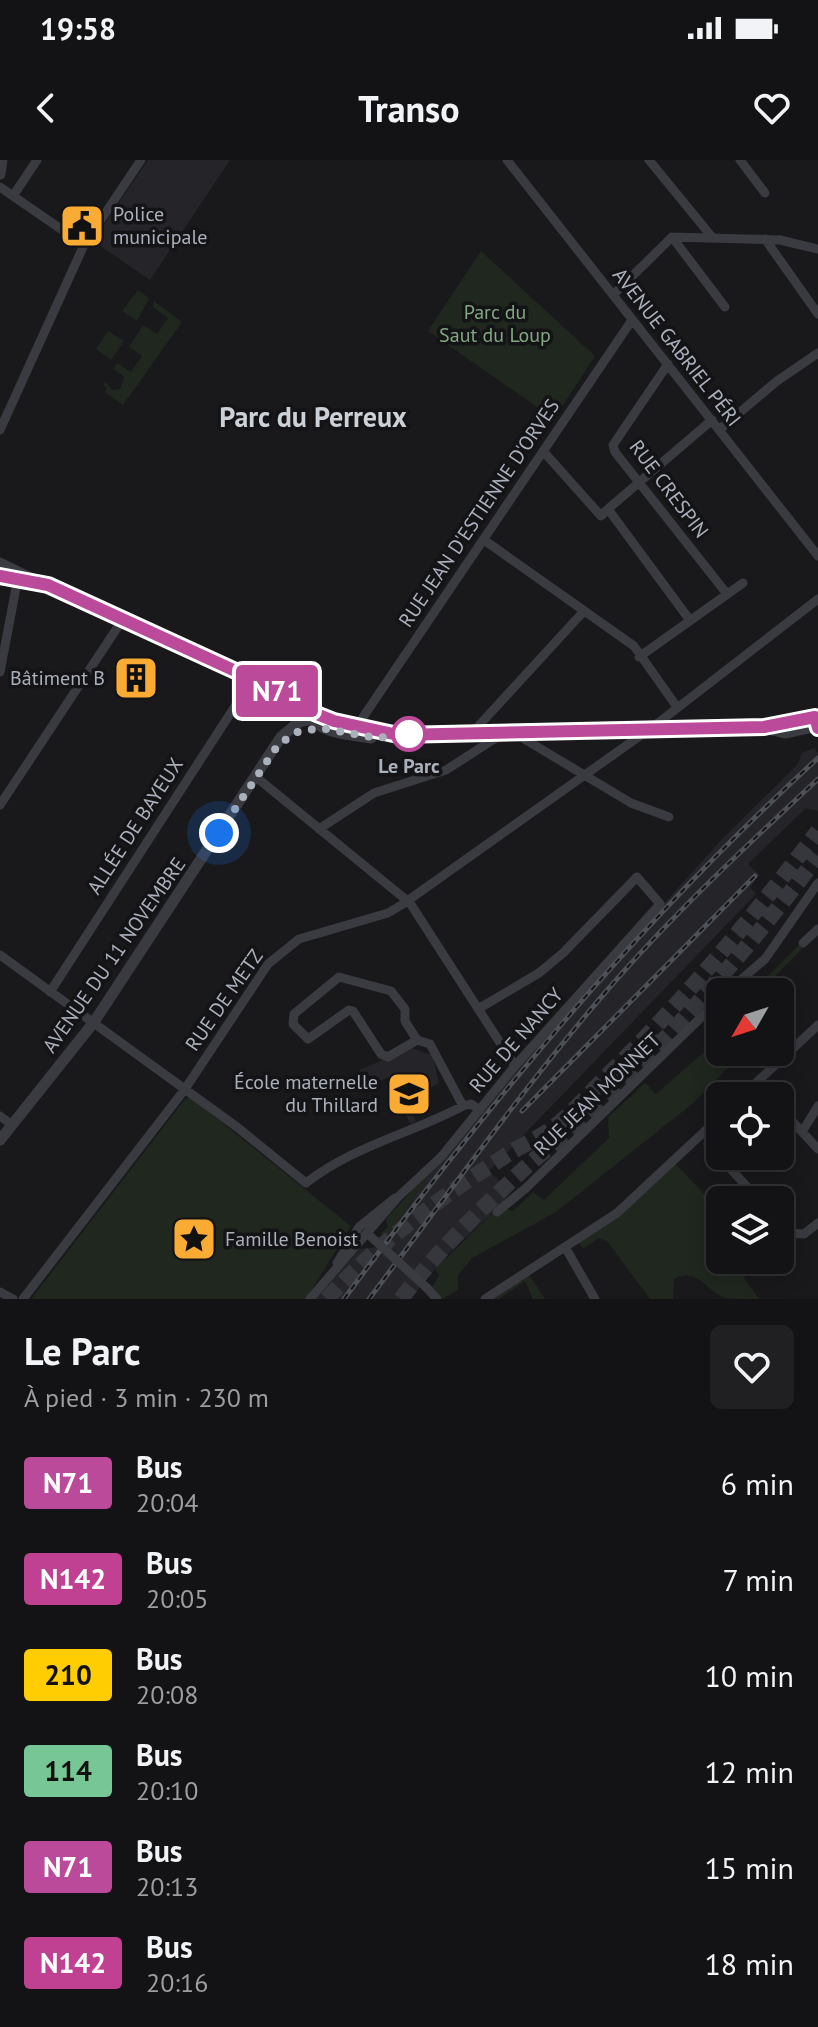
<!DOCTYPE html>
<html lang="fr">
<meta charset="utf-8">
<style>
:root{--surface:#131315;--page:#202022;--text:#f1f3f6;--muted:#9d9ea0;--line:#323234}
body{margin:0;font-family:"PT Sans",sans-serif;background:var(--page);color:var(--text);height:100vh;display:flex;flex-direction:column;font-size:30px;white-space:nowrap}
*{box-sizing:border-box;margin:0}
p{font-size:26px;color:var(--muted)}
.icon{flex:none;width:44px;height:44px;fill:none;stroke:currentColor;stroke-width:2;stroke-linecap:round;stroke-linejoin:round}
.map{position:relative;height:1139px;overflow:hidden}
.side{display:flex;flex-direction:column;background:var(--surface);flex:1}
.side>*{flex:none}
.badge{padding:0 16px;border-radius:6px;font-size:28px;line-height:52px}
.needle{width:52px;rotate:231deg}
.tools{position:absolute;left:706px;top:818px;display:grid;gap:16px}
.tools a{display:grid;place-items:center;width:88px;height:88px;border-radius:12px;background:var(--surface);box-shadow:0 4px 20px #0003,0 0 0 2px var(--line);font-size:40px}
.you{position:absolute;width:40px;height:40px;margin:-20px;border:6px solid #fff;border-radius:50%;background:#1a73e8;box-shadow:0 0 0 12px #1a73e833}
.map>.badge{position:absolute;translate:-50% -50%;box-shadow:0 0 0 4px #fff}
.round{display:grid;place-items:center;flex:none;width:84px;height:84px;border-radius:12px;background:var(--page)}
.headline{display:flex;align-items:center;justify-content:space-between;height:136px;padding:0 24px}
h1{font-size:38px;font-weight:800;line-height:60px}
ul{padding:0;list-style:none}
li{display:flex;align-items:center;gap:24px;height:96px;padding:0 24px}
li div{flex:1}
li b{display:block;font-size:30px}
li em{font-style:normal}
li .badge{min-width:88px;font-weight:700;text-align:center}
.status{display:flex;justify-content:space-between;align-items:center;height:56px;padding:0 40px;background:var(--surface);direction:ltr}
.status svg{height:22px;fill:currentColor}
header{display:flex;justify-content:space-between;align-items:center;height:104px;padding:0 24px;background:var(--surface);font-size:36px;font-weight:800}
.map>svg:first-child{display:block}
</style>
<div class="status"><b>19:58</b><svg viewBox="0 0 49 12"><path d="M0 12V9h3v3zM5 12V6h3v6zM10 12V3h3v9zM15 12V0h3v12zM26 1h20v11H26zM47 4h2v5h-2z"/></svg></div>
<header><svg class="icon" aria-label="back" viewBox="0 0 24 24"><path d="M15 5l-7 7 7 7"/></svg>Transo<svg class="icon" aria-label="heart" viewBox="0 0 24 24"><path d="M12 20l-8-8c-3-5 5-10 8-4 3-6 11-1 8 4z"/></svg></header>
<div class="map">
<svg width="818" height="1139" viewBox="0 0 818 1139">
<rect width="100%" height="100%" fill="#19191c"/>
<path fill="#252529" d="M 148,0 L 230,0 L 150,120 L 96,83 L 95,78 Z
M 814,588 L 818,593 L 818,651 L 806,648 L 748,704 L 759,715 L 750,727 L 756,734 L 489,1011 L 511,1032 L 502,1044 L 444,1098 L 410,1139 L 316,1139 L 360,1089 L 377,1087 L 384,1081 L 437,1003 L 563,856 L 722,679 L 797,605 L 802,593 Z
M 412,888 L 432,895 L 439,923 L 408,942 L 416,962 L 410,964 L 390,917 L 365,926 L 359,910 Z"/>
<path fill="#1f271f" d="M 481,91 L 595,196 L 554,259 L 428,171 Z
M 138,130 L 149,138 L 137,161 L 122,151 Z
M 154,141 L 182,162 L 123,245 L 105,232 L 107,228 L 103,225 L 105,222 L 112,230 L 120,229 L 124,217 L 114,209 L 117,203 L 131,212 L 142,196 L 129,187 L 143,165 L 157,174 L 168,158 L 153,147 Z
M 108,171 L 124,181 L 111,200 L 96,189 Z
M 816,775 L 759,832 L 752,832 L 800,784 Z
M 720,878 L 720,892 L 743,892 L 692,944 L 556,1052 L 472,1098 L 458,1115 L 458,1130 L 442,1139 L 432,1128 L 439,1115 L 435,1109 L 502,1044 L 512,1052 L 533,1032 L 544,1040 L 609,978 L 608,957 L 645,923 L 656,934 Z
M 191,938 L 351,1066 L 306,1139 L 31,1139 L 185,939 Z
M 437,1003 L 384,1081 L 381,1073 L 388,1067 L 386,1059 Z
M 675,1003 L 720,1051 L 720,1100 L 748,1100 L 744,1118 L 759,1139 C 749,1139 734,1139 725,1138 C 705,1130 697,1107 674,1119 L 673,1139 L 650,1139 L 607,1081 L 599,1078 L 583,1089 L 578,1081 Z
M 529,1115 L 545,1139 L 533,1139 L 525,1121 L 499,1139 L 491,1139 Z"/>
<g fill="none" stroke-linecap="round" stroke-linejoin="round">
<path stroke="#36373c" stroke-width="16" stroke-dasharray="16 8" stroke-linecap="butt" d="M 327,1139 C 377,1084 439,1038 502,998 C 519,986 537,980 554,967 C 573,952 590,933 607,916 C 684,841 753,757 818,671
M 401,1139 C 437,1091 483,1047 527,1006 C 548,987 571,972 592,952 C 674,874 750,787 818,696"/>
<path stroke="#3a3b41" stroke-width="9" d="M 507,0 L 818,396
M 649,0 L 712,77
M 740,0 L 765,33
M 0,27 L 84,85
M 13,36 L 37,0
M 672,77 L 725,147
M 765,79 L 818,154
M 613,135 L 672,77 L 780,80 L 818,89
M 668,204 L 613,285 L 615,292 L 727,434
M 0,270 L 84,85 L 141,0
M 719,270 L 777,221 L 818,193
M 543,291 L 601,356 L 608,349
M 484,380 L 634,486 L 677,547
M 0,402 L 37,420
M 689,459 L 608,349 L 712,260
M 639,497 L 743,423
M 0,512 L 19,412
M 355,569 L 632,160
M 519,572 L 526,580 L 631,643 L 669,657
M 472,573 L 584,451
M 256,617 L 410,743 L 515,906
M 0,645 L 123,459
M 319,669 L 374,633 L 446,610 L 502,574
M 803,783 L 818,769
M 0,795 L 237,967 L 306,1023 C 353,986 410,974 463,946 L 471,944 L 480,950
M 50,832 L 252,520
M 727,832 L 765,799 L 818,723
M 417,880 L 388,897 L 381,894 L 353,851 L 349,850 L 308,879 L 293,864 L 294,854 L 339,817 L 391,831 L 405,849 L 405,861 L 417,880 L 430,884 L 463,946
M 757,922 L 769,936
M 742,936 L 818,865
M 780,948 L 818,989
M 0,956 L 12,965
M 802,972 L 818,946
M 708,984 L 759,1040
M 497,1052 L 526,1028 L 720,839
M 780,1064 L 788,1073 L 804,1074 L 818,1063
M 565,1087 L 595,1139
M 337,1103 L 359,1067 L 395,1038
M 427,1128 L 437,1139
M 0,1132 L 13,1139
M 23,1139 L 185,929 L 268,804 L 299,779 L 388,753 L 403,744 L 658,563 L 818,439
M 310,1139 L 398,1037 L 441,997 L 515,906 L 660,744 L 637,717 L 563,793 L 539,813 L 478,849
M 485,1139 L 617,1053 L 720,957"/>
<path stroke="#3a3b41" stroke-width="11" d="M 0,14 L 2,0
M 0,416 L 48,425 L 303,542 L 314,553 L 315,562
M 294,539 C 318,573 331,572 371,578
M 764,568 L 785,573 L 818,566
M 392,576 L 764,567 L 818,557
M 0,980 L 94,862 L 281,577 L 299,562 L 317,558 L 398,575"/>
<g stroke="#4d5056" stroke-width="5">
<path id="rail" d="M 522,951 L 755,716
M 344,1139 C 487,945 640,761 818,598
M 369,1139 C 446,1037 520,932 603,835 C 669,758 744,688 818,619"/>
</g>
<use href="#rail" stroke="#141417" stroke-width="2" stroke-dasharray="6" stroke-linecap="butt"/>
<path stroke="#3a3b41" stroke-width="9" d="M 368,1074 L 427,1128"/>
</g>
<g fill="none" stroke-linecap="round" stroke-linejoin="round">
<g stroke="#fff" stroke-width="18">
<path id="line" d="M 0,416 L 48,425 L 303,542 L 314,553 L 334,561 L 398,575 L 764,567 L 815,557 L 818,568"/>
</g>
<use href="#line" stroke="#bb4a9b" stroke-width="12"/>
<path stroke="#abb1bc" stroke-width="8" stroke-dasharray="0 14.4" d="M 219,673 L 278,585 L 297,572 L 320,568 L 377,578 L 409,574"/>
</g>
<defs>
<g id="civic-square" transform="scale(2.3)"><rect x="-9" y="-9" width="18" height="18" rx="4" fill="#faab33" stroke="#141417"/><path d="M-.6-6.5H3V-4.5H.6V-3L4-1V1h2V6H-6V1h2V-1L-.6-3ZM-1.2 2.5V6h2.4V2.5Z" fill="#111"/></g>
<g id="building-square" transform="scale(2.3)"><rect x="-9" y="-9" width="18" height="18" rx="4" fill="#faab33" stroke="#141417"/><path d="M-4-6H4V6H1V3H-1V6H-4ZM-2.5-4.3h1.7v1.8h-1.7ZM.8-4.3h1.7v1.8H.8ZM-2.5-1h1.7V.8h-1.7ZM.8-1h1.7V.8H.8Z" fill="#111"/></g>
<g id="school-square" transform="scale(2.3)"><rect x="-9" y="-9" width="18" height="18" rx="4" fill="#faab33" stroke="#141417"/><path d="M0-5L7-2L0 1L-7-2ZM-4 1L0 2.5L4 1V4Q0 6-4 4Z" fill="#111"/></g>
<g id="sight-square" transform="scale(2.3)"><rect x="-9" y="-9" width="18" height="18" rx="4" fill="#faab33" stroke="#141417"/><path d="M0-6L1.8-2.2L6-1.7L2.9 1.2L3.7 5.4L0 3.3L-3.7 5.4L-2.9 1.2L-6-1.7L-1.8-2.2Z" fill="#111"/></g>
</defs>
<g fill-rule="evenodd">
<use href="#civic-square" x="82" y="66"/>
<use href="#building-square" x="136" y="518"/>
<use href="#school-square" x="409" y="934"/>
<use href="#sight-square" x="194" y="1079"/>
</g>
<circle fill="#fff" stroke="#bb4a9b" stroke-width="4" cx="409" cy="574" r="16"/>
<g text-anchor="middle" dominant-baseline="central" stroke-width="7" stroke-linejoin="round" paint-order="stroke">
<g font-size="20" fill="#abb1bc" stroke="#141417" text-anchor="start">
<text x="113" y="54">Police<tspan x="113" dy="23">municipale</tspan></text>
<text x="105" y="518" text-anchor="end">Bâtiment B</text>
<text x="378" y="922" text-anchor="end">École maternelle<tspan x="378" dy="23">du Thillard</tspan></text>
<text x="225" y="1079">Famille Benoist</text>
</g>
<g font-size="20" fill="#82a782" stroke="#141417">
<text x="495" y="152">Parc du<tspan x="495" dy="23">Saut du Loup</tspan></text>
</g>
<g font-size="20" fill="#abb1bc" stroke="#141417">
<text transform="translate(677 187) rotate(52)">AVENUE GABRIEL PÉRI</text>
<text transform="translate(669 329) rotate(53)">RUE CRESPIN</text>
<text transform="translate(479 353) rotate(-56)">RUE JEAN D'ESTIENNE D'ORVES</text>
<text transform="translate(135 666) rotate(-57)">ALLÉE DE BAYEUX</text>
<text transform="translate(114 795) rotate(-55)">AVENUE DU 11 NOVEMBRE</text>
<text transform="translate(224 840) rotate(-55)">RUE DE METZ</text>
<text transform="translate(516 880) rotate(-49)">RUE DE NANCY</text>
<text transform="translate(597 934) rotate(-44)">RUE JEAN MONNET</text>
</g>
<g font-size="20" font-weight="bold" fill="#abb1bc" stroke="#141417">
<text x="409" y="606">Le Parc</text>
</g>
<g font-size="28" font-weight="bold" fill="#ccd0d7" stroke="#141417">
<text x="313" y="256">Parc du Perreux</text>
</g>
</g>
</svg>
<div class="tools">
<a><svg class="needle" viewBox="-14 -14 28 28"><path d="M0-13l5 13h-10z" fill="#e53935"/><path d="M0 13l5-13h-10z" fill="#9d9ea0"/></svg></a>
<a><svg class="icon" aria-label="locate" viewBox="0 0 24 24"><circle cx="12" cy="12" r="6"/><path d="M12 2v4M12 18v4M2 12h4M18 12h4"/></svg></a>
<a><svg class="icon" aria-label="layers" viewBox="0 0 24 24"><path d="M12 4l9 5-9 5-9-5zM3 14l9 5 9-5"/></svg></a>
</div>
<div class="you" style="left:219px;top:673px"></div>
<b class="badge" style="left:277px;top:531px;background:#bb4a9b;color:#fff">N71</b>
</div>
<section class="side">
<div class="headline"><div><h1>Le Parc</h1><p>À pied · 3 min · 230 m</p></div><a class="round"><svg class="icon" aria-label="heart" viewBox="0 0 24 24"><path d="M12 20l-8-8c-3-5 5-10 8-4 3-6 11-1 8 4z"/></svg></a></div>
<ul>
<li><span class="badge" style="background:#bb4a9b;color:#fff">N71</span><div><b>Bus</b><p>20:04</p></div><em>6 min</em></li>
<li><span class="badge" style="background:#c04191;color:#fff">N142</span><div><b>Bus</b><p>20:05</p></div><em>7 min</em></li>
<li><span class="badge" style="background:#ffcd02;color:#111">210</span><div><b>Bus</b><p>20:08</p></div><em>10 min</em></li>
<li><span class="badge" style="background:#77c695;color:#111">114</span><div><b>Bus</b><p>20:10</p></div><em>12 min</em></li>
<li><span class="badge" style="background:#bb4a9b;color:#fff">N71</span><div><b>Bus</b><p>20:13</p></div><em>15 min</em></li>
<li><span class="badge" style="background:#c04191;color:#fff">N142</span><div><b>Bus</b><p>20:16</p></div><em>18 min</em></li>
</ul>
</section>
